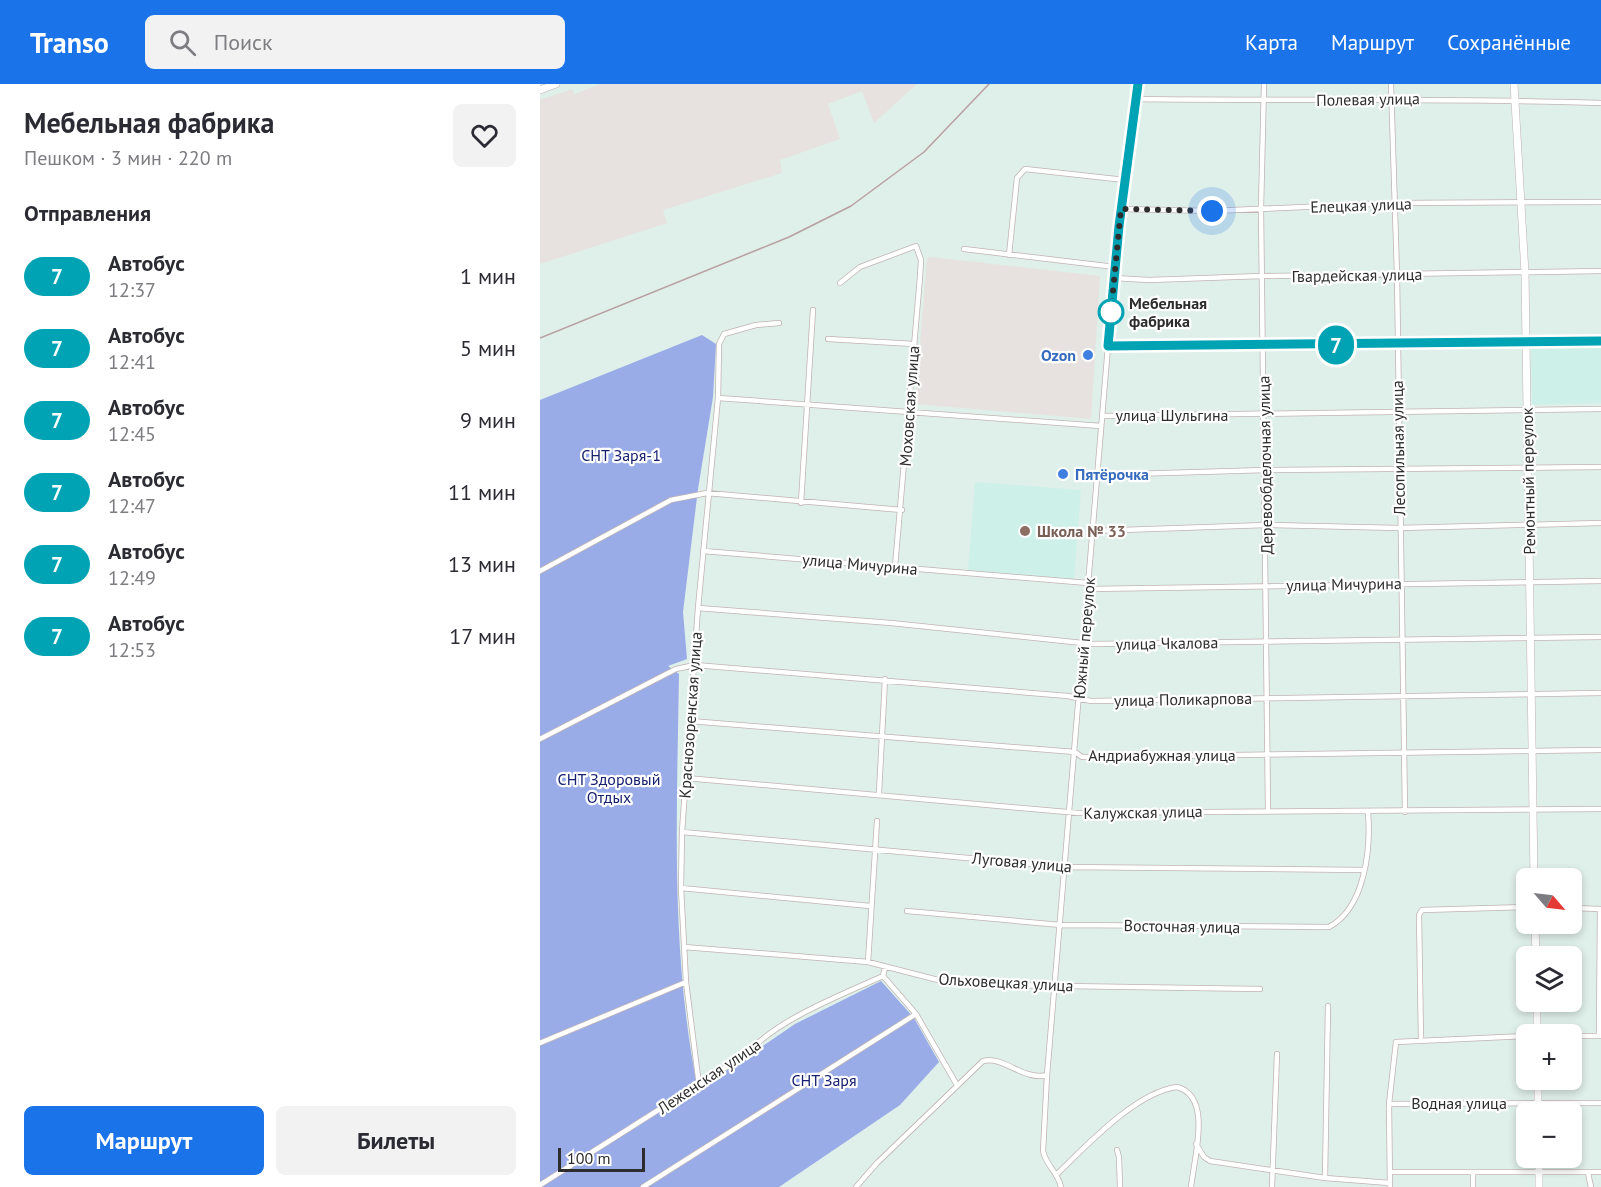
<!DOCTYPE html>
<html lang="ru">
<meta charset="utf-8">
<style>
:root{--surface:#fff;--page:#f2f2f3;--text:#2b2b33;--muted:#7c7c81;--accent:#1a73e8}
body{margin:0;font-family:"PT Sans",sans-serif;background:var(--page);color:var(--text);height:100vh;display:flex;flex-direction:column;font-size:22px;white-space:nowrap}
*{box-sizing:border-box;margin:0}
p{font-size:20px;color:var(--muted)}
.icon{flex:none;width:33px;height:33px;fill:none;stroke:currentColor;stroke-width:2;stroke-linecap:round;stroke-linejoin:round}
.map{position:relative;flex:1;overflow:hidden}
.side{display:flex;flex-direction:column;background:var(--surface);width:540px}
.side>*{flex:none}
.badge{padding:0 12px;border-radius:20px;font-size:21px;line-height:39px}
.needle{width:39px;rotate:118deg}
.buttons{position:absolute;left:976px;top:784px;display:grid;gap:12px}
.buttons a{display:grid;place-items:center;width:66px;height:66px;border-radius:9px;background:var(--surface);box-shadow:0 3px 9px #0003;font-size:30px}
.scale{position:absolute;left:18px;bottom:15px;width:87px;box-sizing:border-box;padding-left:6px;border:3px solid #2d2d2d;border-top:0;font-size:16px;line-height:21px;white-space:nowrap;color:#2d2d2d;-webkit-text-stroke:4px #fff;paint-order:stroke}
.you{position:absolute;width:30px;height:30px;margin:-15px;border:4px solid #fff;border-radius:50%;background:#1a73e8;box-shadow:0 0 0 9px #1a73e833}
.map>.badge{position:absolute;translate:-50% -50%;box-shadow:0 0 0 3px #fff}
h2{padding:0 24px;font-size:22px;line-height:54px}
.round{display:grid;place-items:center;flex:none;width:63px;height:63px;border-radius:9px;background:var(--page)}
.overview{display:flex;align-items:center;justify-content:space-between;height:102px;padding:0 24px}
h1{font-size:28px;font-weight:700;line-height:45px}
.button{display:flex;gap:12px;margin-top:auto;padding:12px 24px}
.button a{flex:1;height:69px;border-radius:9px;background:var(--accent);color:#fff;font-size:24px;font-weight:700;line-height:69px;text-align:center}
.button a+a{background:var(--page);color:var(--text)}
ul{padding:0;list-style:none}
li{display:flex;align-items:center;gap:18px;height:72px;padding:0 24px}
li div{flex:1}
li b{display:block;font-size:22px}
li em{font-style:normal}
li .badge{min-width:66px;font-weight:700;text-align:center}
header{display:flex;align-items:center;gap:36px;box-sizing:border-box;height:84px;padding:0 30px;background:var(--accent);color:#fff}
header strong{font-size:28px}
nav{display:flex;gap:33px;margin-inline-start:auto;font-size:21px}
.search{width:420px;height:54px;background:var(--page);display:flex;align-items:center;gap:15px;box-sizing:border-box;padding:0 21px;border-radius:9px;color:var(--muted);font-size:22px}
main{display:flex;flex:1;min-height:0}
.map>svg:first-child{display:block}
</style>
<header>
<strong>Transo</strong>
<div class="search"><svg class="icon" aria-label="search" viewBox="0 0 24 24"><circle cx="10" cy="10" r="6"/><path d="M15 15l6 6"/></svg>Поиск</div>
<nav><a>Карта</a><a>Маршрут</a><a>Сохранённые</a></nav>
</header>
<main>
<section class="side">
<div class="overview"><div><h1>Мебельная фабрика</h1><p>Пешком · 3 мин · 220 m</p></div><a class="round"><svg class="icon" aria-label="heart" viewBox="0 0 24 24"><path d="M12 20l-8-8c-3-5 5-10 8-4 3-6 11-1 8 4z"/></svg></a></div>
<h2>Отправления</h2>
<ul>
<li><span class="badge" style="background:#00a3b4;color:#fff">7</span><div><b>Автобус</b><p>12:37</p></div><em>1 мин</em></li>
<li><span class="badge" style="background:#00a3b4;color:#fff">7</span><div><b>Автобус</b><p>12:41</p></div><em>5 мин</em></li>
<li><span class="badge" style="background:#00a3b4;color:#fff">7</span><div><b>Автобус</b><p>12:45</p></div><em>9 мин</em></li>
<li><span class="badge" style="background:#00a3b4;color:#fff">7</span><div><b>Автобус</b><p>12:47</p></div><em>11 мин</em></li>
<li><span class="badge" style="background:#00a3b4;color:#fff">7</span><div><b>Автобус</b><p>12:49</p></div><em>13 мин</em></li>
<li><span class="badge" style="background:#00a3b4;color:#fff">7</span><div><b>Автобус</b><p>12:53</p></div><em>17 мин</em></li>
</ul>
<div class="button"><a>Маршрут</a><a>Билеты</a></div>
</section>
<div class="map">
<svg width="1061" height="1103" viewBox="0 0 1061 1103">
<rect width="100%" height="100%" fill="#dfefe9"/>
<path fill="#e7e2df" d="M 60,0 L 377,0 L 334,39 L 322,7 L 288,20 L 300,55 L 240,76 L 242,89 L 123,126 L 127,139 L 0,180 L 0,16 L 32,5 L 34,10 Z
M 390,173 L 560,192 L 551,335 L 375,320 L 387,175 Z"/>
<path fill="#cdf1e8" d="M 1061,264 L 1061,319 L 992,321 L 991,265 Z
M 435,398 L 541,406 L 534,496 L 428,488 Z"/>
<path fill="#99ace8" d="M 162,251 L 176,260 L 173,313 L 158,405 L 143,528 L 147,575 L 128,582 L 139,590 C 137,728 130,869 158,1006 L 255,940 L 341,897 L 374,934 L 399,978 L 360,1021 L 239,1103 L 0,1103 L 0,316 Z"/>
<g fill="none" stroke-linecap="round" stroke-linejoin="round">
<g stroke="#c1b3b3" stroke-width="6">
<path id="street" d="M 724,0 L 721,124 L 728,726
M 851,0 L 857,190 L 865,728
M 596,15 C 751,17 906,14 1061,19
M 581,125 L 672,127 L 855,119 L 1061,118
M 424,165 L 575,183
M 469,171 L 477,94 L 485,85 L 585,96
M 574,194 L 609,196 L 722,192 L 1061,187
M 300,199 L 320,183 L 376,162 L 381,176 L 380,193 L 355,483
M 288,255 L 374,260
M 178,314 L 561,342
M 562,332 L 1061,325
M 558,391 L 726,386 L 1061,383
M 261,419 L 273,226
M 553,447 L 726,441 L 859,444 L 1061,439
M 163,467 L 548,499
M 0,487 L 131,416 L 167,409 L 362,426
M 548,505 L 1061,497
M 158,524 L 351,539 L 552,560 L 1061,553
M 150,637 L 535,668 L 542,673 L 1061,666
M 0,655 L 136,585 L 155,581 L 528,612 L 551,617 L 1061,609
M 146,694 L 538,729 L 1061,725
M 339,709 L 345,595
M 142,748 L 526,783 L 823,786
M 141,804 L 330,822
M 1032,824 L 1061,825
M 367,827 L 521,841 L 789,843 C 825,824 831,765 828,728
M 144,863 L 328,878 L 398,896 L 464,901 L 720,905
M 328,878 L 337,737
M 343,892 L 376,930 L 417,1001
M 1032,952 L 1061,952
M 1059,952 L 1060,825
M 881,956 L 879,831 L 882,826 L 987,823
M 0,959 L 146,898
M 159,1001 L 146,898 L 141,804 L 142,748 L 158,524 L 178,314 L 179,260 L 184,250 L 216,241 L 239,239
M 849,1020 L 1061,1019
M 656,1060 L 664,1073 L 670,1077 L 785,1094 L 850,1099
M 577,1066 L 579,1073 L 580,1103
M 850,1088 L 1061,1088
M 933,1089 L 933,1103
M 1048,1089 L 1051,1103
M 517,1090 C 546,1062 596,1008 637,1003 C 673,1012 654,1074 651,1103
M 785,1094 L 788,922
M 0,1101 L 205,971 C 238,935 299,912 343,892 L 345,883
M 103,1103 L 376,930
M 316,1103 L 337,1079 L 443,977 C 465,972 483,997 507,991
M 521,1103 C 518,1088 506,1082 503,1067 L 507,991 L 568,262
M 732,1103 L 737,970
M 850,1103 L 849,1020 L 856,958 L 987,952"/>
</g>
<g stroke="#c1b3b3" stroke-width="8">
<path id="secondary" d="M 598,0 L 580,133 L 568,262 L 1061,257
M 974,0 L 985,189 L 994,795
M 0,6 L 16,0
M 995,840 L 996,873
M 997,918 L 997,951
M 998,996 L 998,1029
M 999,1074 L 999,1103"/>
</g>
<use href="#street" stroke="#fff" stroke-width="4.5"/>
<use href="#secondary" stroke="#fff" stroke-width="7"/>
<path stroke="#b8a0a2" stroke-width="1.5" d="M 0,254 L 249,153 L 311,122 L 384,68 L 449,0"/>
</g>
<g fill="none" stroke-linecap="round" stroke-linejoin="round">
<g stroke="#fff" stroke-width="14">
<path id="line" d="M 598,0 L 579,142 L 568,262 L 1061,257"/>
</g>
<use href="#line" stroke="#00a3b4" stroke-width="9"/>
<path stroke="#2d2d2d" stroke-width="6" stroke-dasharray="0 10.8" d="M 571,228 L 581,125 L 672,127"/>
</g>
<circle fill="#fff" stroke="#00a3b4" stroke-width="3" cx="571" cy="228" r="12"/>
<g fill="#3f7fe0" stroke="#fff" stroke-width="2">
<circle cx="548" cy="271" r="6"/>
<circle cx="523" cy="390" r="6"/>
</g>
<circle fill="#8d6e63" stroke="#fff" stroke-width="2" cx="485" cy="447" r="6"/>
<g text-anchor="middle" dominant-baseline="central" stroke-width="4.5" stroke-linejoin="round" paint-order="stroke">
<g font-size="16" fill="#2d2d2d" stroke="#fff">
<text transform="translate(828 15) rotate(-1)">Полевая улица</text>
<text transform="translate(821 121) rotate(-2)">Елецкая улица</text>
<text transform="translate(817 191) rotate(-1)">Гвардейская улица</text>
<text transform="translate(369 322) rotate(-86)">Моховская улица</text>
<text x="632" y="331">улица Шульгина</text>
<text transform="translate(858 364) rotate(-91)">Лесопильная улица</text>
<text transform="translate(725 381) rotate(-91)">Деревообделочная улица</text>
<text transform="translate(988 397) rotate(-91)">Ремонтный переулок</text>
<text transform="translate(320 480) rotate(5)">улица Мичурина</text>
<text transform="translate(804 500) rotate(-1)">улица Мичурина</text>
<text transform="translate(544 554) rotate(-85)">Южный переулок</text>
<text transform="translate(627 559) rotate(-1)">улица Чкалова</text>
<text transform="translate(643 615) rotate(-1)">улица Поликарпова</text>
<text transform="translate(150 631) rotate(-86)">Краснозоренская улица</text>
<text x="622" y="671">Андриабужная улица</text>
<text transform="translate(603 728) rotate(-1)">Калужская улица</text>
<text transform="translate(482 778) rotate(5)">Луговая улица</text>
<text transform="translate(642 842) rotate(1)">Восточная улица</text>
<text transform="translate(466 898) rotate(3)">Ольховецкая улица</text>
<text transform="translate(169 992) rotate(-34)">Леженская улица</text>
<text x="919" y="1019">Водная улица</text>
</g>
<g font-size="16" font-weight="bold" fill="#2d2d2d" stroke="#fff" text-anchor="start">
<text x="589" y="219">Мебельная<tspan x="589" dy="18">фабрика</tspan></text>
</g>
<g font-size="16" font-weight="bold" fill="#366cbe" stroke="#fff" text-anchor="end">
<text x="536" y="271">Ozon</text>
<text x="535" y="390" text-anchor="start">Пятёрочка</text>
</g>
<g font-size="16" fill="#17216f" stroke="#fff">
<text x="81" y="371">СНТ Заря-1</text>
<text x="69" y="695">СНТ Здоровый<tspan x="69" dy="18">Отдых</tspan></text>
<text x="284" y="996">СНТ Заря</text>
</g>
<g font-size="16" font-weight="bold" fill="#785e54" stroke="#fff" text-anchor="start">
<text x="497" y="447">Школа № 33</text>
</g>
</g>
</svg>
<div class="buttons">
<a><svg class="needle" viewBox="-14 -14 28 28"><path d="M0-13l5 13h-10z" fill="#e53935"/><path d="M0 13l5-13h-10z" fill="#7c7c81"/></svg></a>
<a><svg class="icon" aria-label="layers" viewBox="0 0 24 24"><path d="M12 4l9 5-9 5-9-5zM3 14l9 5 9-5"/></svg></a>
<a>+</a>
<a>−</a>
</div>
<div class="scale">100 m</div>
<div class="you" style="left:672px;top:127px"></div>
<b class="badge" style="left:796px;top:261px;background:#00a3b4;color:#fff">7</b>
</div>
</main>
